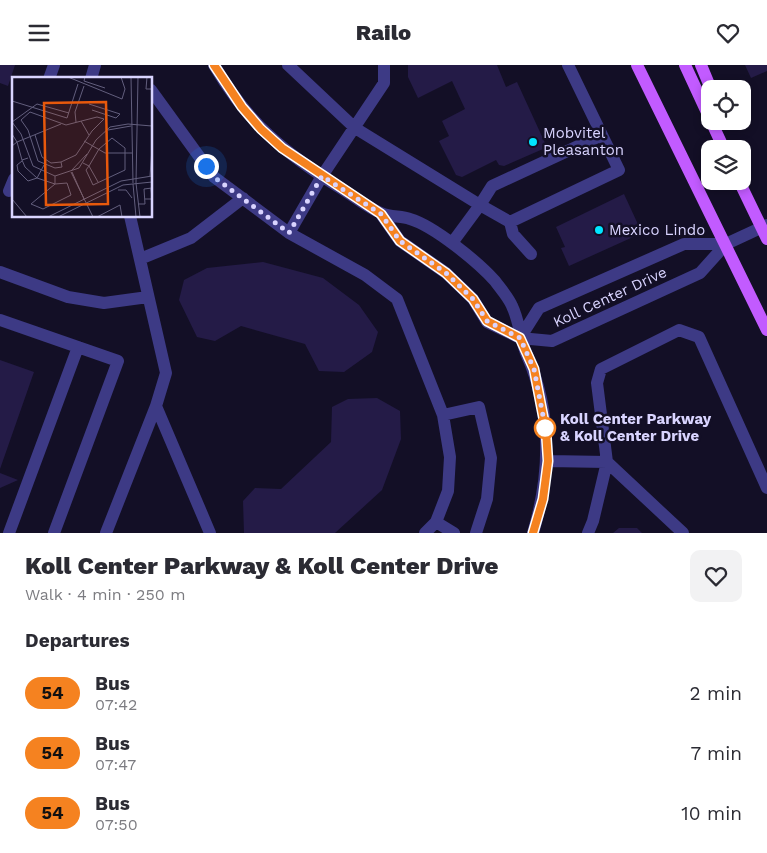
<!DOCTYPE html>
<meta charset="utf-8">
<style>
:root{--surface:#fff;--page:#f2f2f3;--text:#2b2b33;--muted:#7c7c81}
body{margin:0;font-family:"Work Sans",sans-serif;background:var(--page);color:var(--text);height:100vh;display:flex;flex-direction:column;font-size:19px;white-space:nowrap}
*{box-sizing:border-box;margin:0}
p{font-size:16px;color:var(--muted)}
.icon{flex:none;width:28px;height:28px;fill:none;stroke:currentColor;stroke-width:2;stroke-linecap:round;stroke-linejoin:round}
.map{position:relative;height:468px;overflow:hidden}
.sheet{display:flex;flex-direction:column;background:var(--surface);flex:1}
.sheet>*{flex:none}
.badge{padding:0 10px;border-radius:16px;font-size:18px;line-height:32px}
.tools{position:absolute;left:701px;top:15px;display:grid;gap:10px}
.tools a{display:grid;place-items:center;width:50px;height:50px;border-radius:10px;background:var(--surface);box-shadow:0 2px 8px #0003;font-size:25px}
.you{position:absolute;width:25px;height:25px;margin:-12px;border:4px solid #fff;border-radius:50%;background:#1a73e8;box-shadow:0 0 0 8px #1a73e833}
.map>.badge{position:absolute;translate:-50% -50%;box-shadow:0 0 0 2px #fff}
h2{padding:0 25px;font-size:19px;line-height:45px}
.round{display:grid;place-items:center;flex:none;width:52px;height:52px;border-radius:10px;background:var(--page)}
.summary{display:flex;align-items:center;justify-content:space-between;height:85px;padding:0 25px}
h1{font-size:24px;font-weight:800;line-height:38px}
ul{padding:0;list-style:none}
li{display:flex;align-items:center;gap:15px;height:60px;padding:0 25px}
li div{flex:1}
li b{display:block;font-size:19px}
li em{font-style:normal}
li .badge{min-width:55px;font-weight:700;text-align:center}
header{display:flex;justify-content:space-between;align-items:center;height:65px;padding:0 25px;background:var(--surface);font-size:22px;font-weight:800}
.map>svg:first-child{display:block}
</style>
<header><svg class="icon" aria-label="menu" viewBox="0 0 24 24"><path d="M4 6h16M4 12h16M4 18h16"/></svg>Railo<svg class="icon" aria-label="heart" viewBox="0 0 24 24"><path d="M12 20l-8-8c-3-5 5-10 8-4 3-6 11-1 8 4z"/></svg></header>
<div class="map">
<svg width="767" height="468" viewBox="0 0 767 468">
<rect width="100%" height="100%" fill="#130f26"/>
<path fill="#241b47" d="M 0,0 L 15,0 L 8,21 L 0,18 Z
M 408,0 L 497,0 L 506,22 L 517,17 L 545,78 L 543,84 L 504,101 L 499,100 L 496,95 L 462,112 L 456,110 L 439,76 L 449,71 L 442,56 L 465,44 L 452,16 L 418,33 L 408,12 Z
M 745,0 L 767,0 L 767,6 L 751,13 Z
M 624,129 L 642,168 L 569,201 L 561,183 L 565,182 L 556,162 Z
M 263,197 L 323,213 L 359,240 L 378,267 L 372,287 L 344,307 L 319,306 L 305,279 L 241,261 L 215,276 L 197,272 L 179,235 L 184,215 L 207,203 Z
M 0,295 L 34,307 L 0,404 Z
M 377,333 L 400,346 L 401,374 L 382,425 L 335,468 L 244,468 L 243,436 L 255,423 L 281,424 L 331,377 L 332,342 L 348,334 Z
M 0,408 L 18,415 L 0,423 Z
M 619,463 L 637,463 L 642,468 L 613,468 Z"/>
<g fill="none" stroke-linecap="round" stroke-linejoin="round">
<path stroke="#3d3a85" stroke-width="12" d="M 214,0 C 248,59 286,89 342,124 C 355,132 368,143 381,148 C 390,152 401,151 410,154 C 434,161 478,197 495,216 C 500,223 509,233 512,241 C 519,255 520,273 526,288 C 552,346 551,408 533,468
M 288,0 L 355,63 L 480,140 L 492,121 L 602,70
M 49,14 L 54,0
M 91,14 L 95,0
M 151,25 L 214,112 L 289,168 L 365,210 L 397,234 L 443,350 L 450,392 L 448,426 L 436,457 L 425,468
M 9,126 L 14,114
M 381,149 L 400,176 L 446,208 L 473,234 L 487,257 L 520,273 L 552,276 L 700,208 L 726,179 L 767,160
M 510,157 L 513,169 L 531,189
M 289,168 L 322,111 L 384,18 L 384,0
M 452,178 L 480,140 L 510,157 L 619,105 L 568,0
M 140,194 L 191,173 L 243,133
M 0,207 L 68,232 L 104,238 L 148,232
M 0,255 L 118,296 L 54,468
M 520,273 L 539,243 L 684,179 L 726,179
M 156,341 L 210,468
M 443,350 L 479,342 L 491,393 L 487,434 L 476,468
M 548,396 L 607,397 L 593,456 L 588,468
M 436,457 L 454,468
M 9,468 L 78,282
M 106,468 L 156,341 L 166,308 L 130,151
M 683,468 L 607,397 L 597,318 L 601,304 L 679,265 L 699,272 L 767,423"/>
<path stroke="#c25bff" stroke-width="12" d="M 637,0 L 767,265
M 685,0 L 710,54
M 701,0 L 711,24
M 711,56 L 724,84
M 739,116 L 767,174"/>
</g>
<g fill="none" stroke-linecap="round" stroke-linejoin="round">
<g stroke="#fff" stroke-width="11">
<path id="line" d="M 214,0 L 242,42 L 261,64 L 282,83 L 381,149 L 400,176 L 446,208 L 473,234 L 487,256 L 520,273 L 534,304 L 546,366 L 548,396 L 543,434 L 533,468"/>
</g>
<use href="#line" stroke="#f58220" stroke-width="8"/>
<path stroke="#d9d4ff" stroke-width="5" stroke-dasharray="0 9" d="M 206,101 L 214,112 L 289,168 L 322,111 L 381,149 L 400,176 L 446,208 L 473,234 L 487,256 L 520,273 L 534,304 L 546,366 L 545,363"/>
</g>
<g fill="#00e5ff" stroke="#130f26" stroke-width="2">
<circle cx="533" cy="77" r="5"/>
<circle cx="599" cy="165" r="5"/>
</g>
<circle fill="#fff" stroke="#f58220" stroke-width="2.5" cx="545" cy="363" r="10"/>
<g text-anchor="middle" dominant-baseline="central" stroke-width="5" stroke-linejoin="round" paint-order="stroke">
<g font-size="15" fill="#d9d4ff" stroke="#130f26" text-anchor="start">
<text x="543" y="68">Mobvitel<tspan x="543" dy="17">Pleasanton</tspan></text>
<text x="609" y="165">Mexico Lindo</text>
</g>
<g font-size="15" fill="#d9d4ff" stroke="#130f26">
<text transform="translate(610 232) rotate(-25)">Koll Center Drive</text>
</g>
<g font-size="15" font-weight="bold" fill="#d9d4ff" stroke="#130f26" text-anchor="start">
<text x="560" y="354">Koll Center Parkway<tspan x="560" dy="17">&amp; Koll Center Drive</tspan></text>
</g>
</g>
<g transform="translate(12 12)">
<rect width="140" height="140" fill="#130f26"/>
<path fill="none" stroke="#625e7d" stroke-width="1" d="M 56,0 L 110,22 L 113,12 L 109,0M 73,0 L 72,4 L 93,11M 119,0 L 121,106M 135,0 L 134,12 L 140,12M 0,24 L 55,41 L 66,7M 77,27 L 108,37M 80,33 L 104,41 L 108,37M 69,44 L 77,58M 0,45 L 9,57 L 21,89 L 43,99 L 67,91 L 84,63 L 98,50 L 116,47 L 140,49M 0,45 L 25,27 L 57,36M 64,45 L 63,35 L 72,9M 96,53 L 119,49M 0,57 L 5,65 L 0,69M 23,58 L 30,80 L 39,86 L 49,85 L 64,78 L 80,54 L 92,42 L 85,40 L 54,48 L 18,35 L 9,43 L 16,53 L 26,84 L 43,91 L 50,90 L 49,85M 72,64 L 93,76 L 120,76M 16,81 L 10,83 L 13,90 L 25,101 L 32,88M 10,83 L 5,65 L 49,47M 10,84 L 5,88 L 6,94 L 16,104 L 25,101 L 43,107 L 43,99M 71,86 L 77,89 L 74,93 L 81,108 L 113,93 L 113,71 L 100,61 L 87,72 L 77,89 L 86,105M 59,94 L 75,77M 59,95 L 81,140M 60,95 L 72,122M 138,99 L 140,71M 55,106 L 59,118 L 31,132 L 19,127 L 43,107 ZM 124,106 L 128,140M 124,106 L 126,0M 121,107 L 124,140M 106,113 L 114,113 L 120,121M 0,122 L 15,140M 133,122 L 140,122 L 139,112M 126,127 L 133,127 L 132,112 L 140,111M 36,140 L 109,104 L 140,99M 46,140 L 111,108 L 140,105M 85,140 L 108,128 L 110,140"/>
<path fill="#e8590c" fill-opacity="0.15" stroke="#e8590c" stroke-width="2.5" d="M 94,25 L 96,127 L 34,128 L 32,26 Z"/>
<rect width="140" height="140" fill="none" stroke="#d9d4ff" stroke-width="2.5"/>
</g>
</svg>
<div class="tools">
<a><svg class="icon" aria-label="locate" viewBox="0 0 24 24"><circle cx="12" cy="12" r="6"/><path d="M12 2v4M12 18v4M2 12h4M18 12h4"/></svg></a>
<a><svg class="icon" aria-label="layers" viewBox="0 0 24 24"><path d="M12 4l9 5-9 5-9-5zM3 14l9 5 9-5"/></svg></a>
</div>
<div class="you" style="left:206px;top:101px"></div>
</div>
<section class="sheet">
<div class="summary"><div><h1>Koll Center Parkway &amp; Koll Center Drive</h1><p>Walk · 4 min · 250 m</p></div><a class="round"><svg class="icon" aria-label="heart" viewBox="0 0 24 24"><path d="M12 20l-8-8c-3-5 5-10 8-4 3-6 11-1 8 4z"/></svg></a></div>
<h2>Departures</h2>
<ul>
<li><span class="badge" style="background:#f58220;color:#111">54</span><div><b>Bus</b><p>07:42</p></div><em>2 min</em></li>
<li><span class="badge" style="background:#f58220;color:#111">54</span><div><b>Bus</b><p>07:47</p></div><em>7 min</em></li>
<li><span class="badge" style="background:#f58220;color:#111">54</span><div><b>Bus</b><p>07:50</p></div><em>10 min</em></li>
</ul>
</section>
